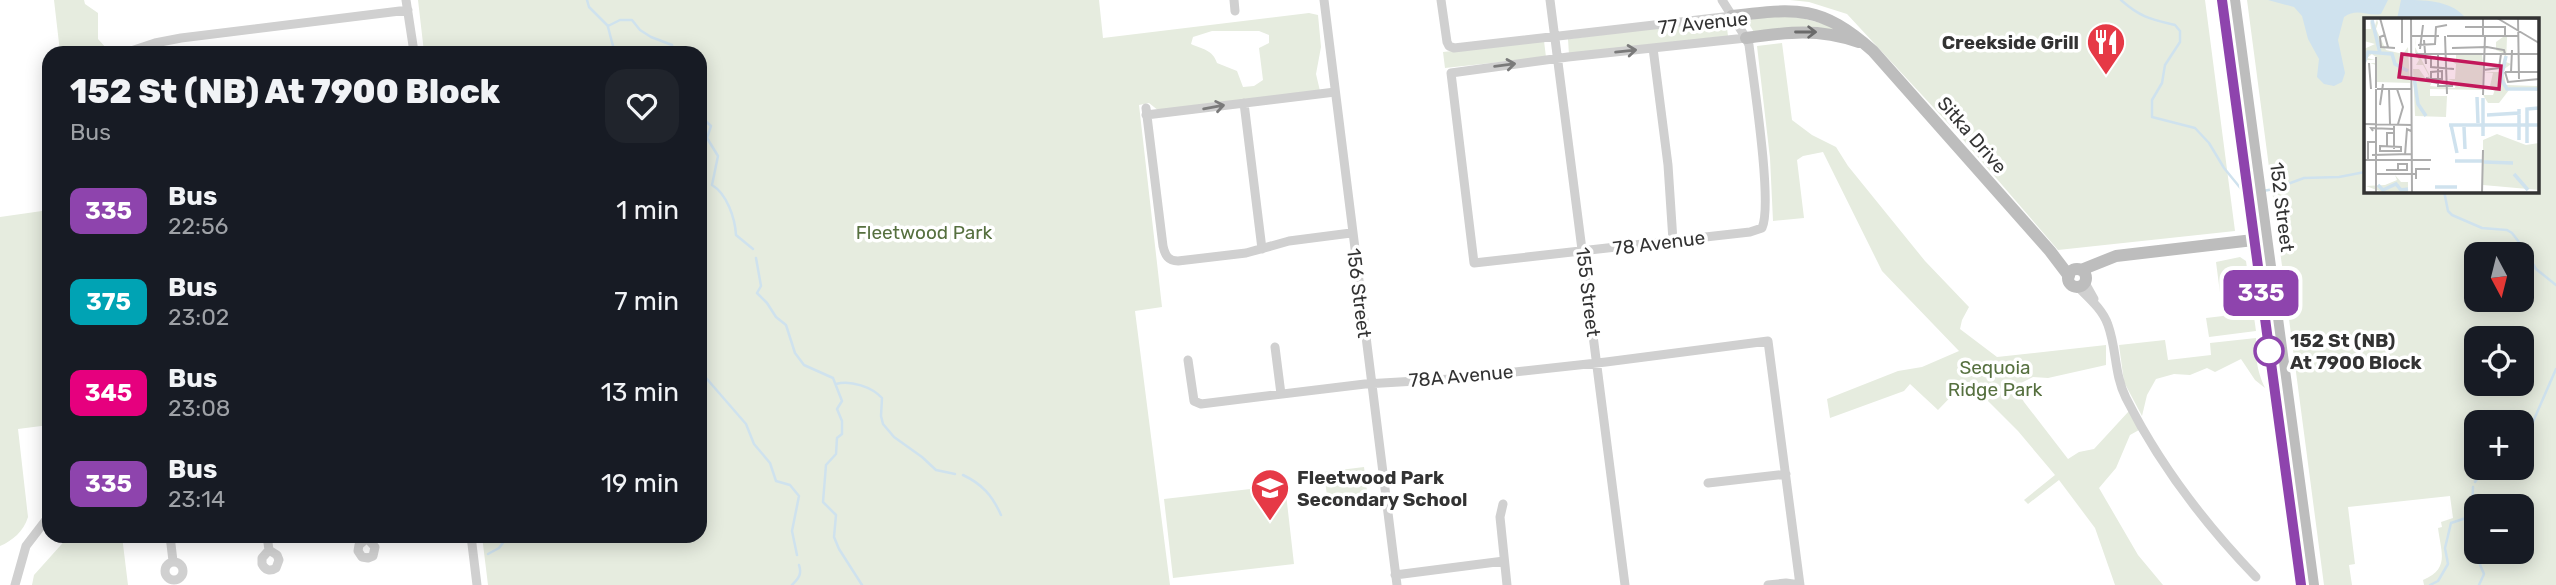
<!DOCTYPE html>
<meta charset="utf-8">
<style>
:root{--surface:#171b24;--page:#20242c;--text:#f1f3f6;--muted:#9ea1a6}
body{margin:0;font-family:Rubik,sans-serif;background:var(--page);color:var(--text);height:100vh;display:flex;flex-direction:column;font-size:26px;white-space:nowrap}
*{box-sizing:border-box;margin:0}
p{font-size:23px;color:var(--muted)}
.icon{flex:none;width:38px;height:38px;fill:none;stroke:currentColor;stroke-width:2;stroke-linecap:round;stroke-linejoin:round}
.map{position:relative;flex:1;overflow:hidden}
.drawer{position:absolute;left:42px;top:46px;width:665px;height:497px;display:flex;flex-direction:column;background:var(--surface);border-radius:21px;box-shadow:0 4px 18px #0003}
.drawer>*{flex:none}
.badge{padding:0 14px;border-radius:10px;font-size:24px;line-height:46px}
.needle{width:46px;rotate:173deg}
.buttons{position:absolute;left:2464px;top:242px;display:grid;gap:14px}
.buttons a{display:grid;place-items:center;width:70px;height:70px;border-radius:14px;background:var(--surface);box-shadow:0 4px 18px #0003;font-size:35px}
.map>.badge{position:absolute;translate:-50% -50%;box-shadow:0 0 0 4px #fff}
.round{display:grid;place-items:center;flex:none;width:74px;height:74px;border-radius:21px;background:var(--page)}
.head{display:flex;align-items:center;justify-content:space-between;height:119px;padding:0 28px}
h1{font-size:33px;font-weight:800;line-height:52px}
ul{padding:0;list-style:none}
li{display:flex;align-items:center;gap:21px;height:91px;padding:0 28px}
li div{flex:1}
li b{display:block;font-size:26px}
li em{font-style:normal}
li .badge{min-width:77px;font-weight:700;text-align:center}
.map>svg:first-child{display:block}
</style>
<div class="map">
<svg width="2556" height="585" viewBox="0 0 2556 585">
<rect width="100%" height="100%" fill="#fff"/>
<path fill="#e6ecdf" fill-rule="evenodd" d="M 54,0 L 84,0 L 85,4 L 98,13 L 98,39 L 107,49 L 105,52 L 60,52 Z
M 418,0 L 1099,0 L 1103,38 L 1309,13 L 1318,15 L 1321,47 L 1316,74 L 1320,91 L 1159,111 L 1149,103 L 1139,105 L 1162,307 L 1135,311 L 1170,585 L 488,585 L 482,536 L 700,536 L 700,52 L 424,52 ZM 1212,31 L 1259,31 L 1269,35 L 1269,43 L 1259,48 L 1263,80 L 1254,86 L 1243,87 L 1237,71 L 1217,63 C 1213,50 1202,49 1191,44 L 1193,37 Z
M 1790,0 L 2205,0 L 2235,231 L 2058,250 L 1959,135 L 1847,14 L 1809,2 Z
M 2247,0 L 2556,0 L 2556,585 L 2424,585 L 2423,580 C 2450,569 2441,552 2438,528 L 2442,527 L 2441,522 L 2453,518 L 2450,496 L 2348,507 L 2355,564 L 2349,565 L 2352,585 L 2324,585 ZM 2365,19 L 2537,19 L 2537,191 L 2365,191 ZM 2476,254 L 2522,254 L 2522,299 L 2476,299 ZM 2476,338 L 2522,338 L 2522,383 L 2476,383 ZM 2476,422 L 2522,422 L 2522,467 L 2476,467 ZM 2476,506 L 2522,506 L 2522,551 L 2476,551 Z
M 1783,13 L 1843,29 L 1755,34 L 1745,17 Z
M 1726,20 L 1728,36 L 1569,55 L 1568,39 Z
M 1544,41 L 1546,57 L 1445,68 L 1443,52 Z
M 1782,43 L 1792,120 L 1812,135 L 1836,147 L 1848,166 L 1925,261 L 1969,307 L 1962,320 L 1960,329 L 1997,357 L 2106,345 L 2106,365 L 2048,378 L 2033,377 L 2015,386 L 2024,402 L 2068,459 L 2079,452 L 2094,449 L 2129,411 L 2139,430 L 2130,435 L 2116,468 L 2099,488 L 2138,555 L 2163,585 L 2115,585 L 2095,528 L 2059,480 L 2028,504 L 2024,500 L 2055,475 L 2018,431 L 1969,382 L 1965,382 L 1938,410 L 1910,384 L 1904,391 L 1830,418 L 1827,399 L 1898,371 L 1922,367 L 1959,351 L 1882,271 L 1823,152 L 1803,156 L 1797,160 L 1804,218 L 1773,221 L 1770,158 L 1757,46 Z
M 49,210 L 49,425 L 18,429 L 28,517 C 24,531 12,541 0,546 L 0,217 Z
M 2240,257 L 2246,261 L 2256,331 L 2209,337 L 2206,318 L 2223,316 L 2216,262 Z
M 2256,338 C 2256,358 2256,368 2265,388 L 2255,380 L 2241,359 L 2215,372 L 2207,368 L 2190,375 L 2174,374 L 2156,379 L 2147,395 L 2142,416 L 2124,382 L 2119,345 L 2165,340 L 2168,360 L 2211,355 L 2210,343 Z
M 1364,467 L 1368,499 L 1328,504 L 1324,472 Z
M 1285,485 L 1294,564 L 1173,578 L 1164,499 Z
M 69,536 L 122,536 L 128,585 L 32,585 L 34,575 Z"/>
<path fill="#cfe2ee" d="M 2268,0 L 2388,0 L 2381,14 C 2367,17 2358,7 2344,17 L 2338,40 L 2345,73 L 2342,82 L 2334,86 L 2324,84 L 2317,77 L 2319,59 L 2308,39 L 2302,16 L 2294,7 Z
M 2401,0 C 2424,0 2449,0 2464,16 L 2462,19 L 2397,19 Z"/>
<g fill="none" stroke-linecap="round" stroke-linejoin="round">
<path stroke="#cfe2ee" stroke-width="2.5" d="M 587,0 L 589,7 L 608,26 L 620,20 L 632,20 L 640,30 L 651,37 L 672,45 L 674,52
M 2121,0 C 2140,17 2150,19 2175,25 L 2180,31 L 2180,42 L 2165,65 L 2162,83 L 2152,100 L 2152,117 L 2195,128 L 2209,143 L 2224,168 L 2242,190
M 608,27 L 613,46 L 618,52
M 700,116 L 711,126 L 707,138 L 718,156 L 712,185 C 727,194 735,218 736,235 L 753,249
M 2263,191 L 2274,189 L 2304,178 L 2339,177 L 2365,172
M 2444,191 L 2448,211 L 2452,215 L 2482,228 L 2507,230 L 2512,233 L 2525,250 L 2536,269 L 2556,285
M 756,258 L 761,286 L 757,293 L 767,303 L 776,317 L 786,325 L 795,353 L 804,365 L 833,378 L 842,401 L 837,409 L 842,421 L 842,434 L 837,438 L 836,454 L 826,465 L 823,502 L 836,515 L 834,537 L 839,549 L 862,585
M 700,371 L 746,424 L 754,444 L 770,463 L 776,481 L 790,485 L 799,496 L 792,531 L 797,555
M 836,384 C 851,380 872,387 882,398 L 881,416 L 883,424 L 894,437 L 922,457 L 936,470 L 955,474
M 2522,447 L 2556,369
M 963,475 C 982,484 992,495 1001,515
M 2475,482 L 2485,467
M 477,536 L 477,541
M 488,554 L 499,548 L 508,536
M 792,585 C 799,578 802,574 799,565
M 2430,585 L 2438,581 L 2448,564 L 2445,548 L 2451,523 L 2472,516 L 2473,487
M 2479,585 L 2484,574 L 2478,560 L 2479,551"/>
<path stroke="#d0d0d0" stroke-width="9" d="M 406,0 L 414,52
M 1234,0 L 1235,11
M 1324,0 L 1397,585
M 1441,0 L 1447,42 L 1449,46 L 1454,48 L 1732,16
M 1550,0 L 1625,585
M 1722,0 L 1746,38 L 1749,45 C 1753,77 1773,204 1762,228 L 1750,232 L 1474,263 L 1451,73 L 1568,57 L 1746,38
M 1653,48 L 1668,165 L 1673,241
M 128,52 L 155,43 L 181,38 L 408,10
M 1244,103 L 1262,249
M 1146,108 L 1163,246 C 1165,255 1168,261 1178,261 L 1246,253 L 1289,241 L 1351,233
M 1146,115 L 1335,92
M 2085,283 L 2094,299
M 2078,287 C 2089,298 2103,310 2108,325 C 2117,350 2114,374 2126,398 C 2159,464 2205,524 2256,577
M 1275,347 L 1281,394
M 1188,360 L 1194,401 L 1201,404 L 1365,384 L 1451,379 L 1606,362 L 1768,341 L 1800,585 L 1786,583 L 1768,585
M 1708,483 L 1786,474
M 1503,504 L 1500,517 L 1507,585
M 170,536 L 173,561
M 267,536 L 269,550 L 277,555 L 279,560 L 276,568 C 270,572 265,570 262,564 L 262,558 L 269,550
M 365,536 L 375,547 L 373,556 L 368,558 L 362,557 L 358,551 L 359,545 L 366,539
M 471,536 L 477,585
M165 571a9 9 0 1 1 18 0a9 9 0 1 1-18 0Z
M 1395,575 L 1504,561
M 15,585 L 26,546 L 49,516"/>
<path stroke="#bdbdbd" stroke-width="12" d="M 2222,0 L 2301,585
M 2234,0 L 2313,585
M 1732,16 C 1797,8 1821,5 1873,51 L 2050,251 L 2069,276
M 1746,38 C 1788,32 1818,28 1859,42
M2068 278a9 9 0 1 1 18 0a9 9 0 1 1-18 0Z
M 2081,270 L 2116,256 L 2262,239"/>
</g>
<defs><path id="oneway-shaft" d="M-6 0H5M1.5-3L5.5 0L1.5 3" fill="none" stroke-width="1.6" stroke-linecap="round" stroke-linejoin="round" transform="scale(1.75)"/></defs>
<use stroke="#6a6a6a" href="#oneway-shaft" transform="translate(1806 32)"/>
<g stroke="#7a7a7a">
<use href="#oneway-shaft" transform="translate(1626 51) rotate(-6)"/>
<use href="#oneway-shaft" transform="translate(1505 65) rotate(-7)"/>
<use href="#oneway-shaft" transform="translate(1214 107) rotate(-10)"/>
</g>
<g fill="none" stroke-linecap="round" stroke-linejoin="round">
<g stroke="#fff" stroke-width="16">
<path id="line" d="M 2222,0 L 2301,585"/>
</g>
<use href="#line" stroke="#8e44ad" stroke-width="10"/>
</g>
<defs>
<g id="restaurant-pin" transform="scale(2.0125)"><path d="M0 17L-7.5 6A9.5 9.5 0 1 1 7.5 6Z" fill="#e63946" stroke="#fff"/><path d="M-5-6h1v4h1v-4h1v4h1v-4h1v5L-1.5 .5V6h-2V.5L-5-1ZM5-6V6H3V1.5H1.5Q1.5-4 5-6Z" fill="#fff"/></g>
<g id="school-pin" transform="scale(2.0125)"><path d="M0 17L-7.5 6A9.5 9.5 0 1 1 7.5 6Z" fill="#e63946" stroke="#fff"/><path d="M0-5L7-2L0 1L-7-2ZM-4 1L0 2.5L4 1V4Q0 6-4 4Z" fill="#fff"/></g>
</defs>
<g fill-rule="evenodd">
<use href="#restaurant-pin" x="2106" y="42"/>
<use href="#school-pin" x="1270" y="488"/>
</g>
<circle fill="#fff" stroke="#8e44ad" stroke-width="3.5" cx="2269" cy="351" r="14"/>
<g text-anchor="middle" dominant-baseline="central" stroke-width="7" stroke-linejoin="round" paint-order="stroke">
<g font-size="19" fill="#333" stroke="#fff">
<text transform="translate(1703 23) rotate(-6)">77 Avenue</text>
<text transform="translate(1972 135) rotate(49)">Sitka Drive</text>
<text transform="translate(2282 207) rotate(83)">152 Street</text>
<text transform="translate(1659 243) rotate(-7)">78 Avenue</text>
<text transform="translate(1588 292) rotate(83)">155 Street</text>
<text transform="translate(1359 293) rotate(83)">156 Street</text>
<text transform="translate(1461 376) rotate(-5)">78A Avenue</text>
</g>
<g font-size="19" font-weight="bold" fill="#333" stroke="#fff" text-anchor="end">
<text x="2079" y="42">Creekside Grill</text>
<text x="1297" y="477" text-anchor="start">Fleetwood Park<tspan x="1297" dy="22">Secondary School</tspan></text>
</g>
<g font-size="19" fill="#56703f" stroke="#fff">
<text x="924" y="232">Fleetwood Park</text>
<text x="1995" y="367">Sequoia<tspan x="1995" dy="22">Ridge Park</tspan></text>
</g>
<g font-size="19" font-weight="bold" fill="#333" stroke="#fff" text-anchor="start">
<text x="2290" y="340">152 St (NB)<tspan x="2290" dy="22">At 7900 Block</tspan></text>
</g>
</g>
<g transform="translate(2364 18)">
<rect width="175" height="175" fill="#fff"/>
<path d="M 13,1 L 14,5 L 12,11 L 22,32 L 39,36 L 44,29 L 46,65 L 13,64 L 12,47 L 6,45 L 12,45 L 12,39 L 8,36 L 3,40 L 11,42 L 3,42 L 0,49 L 0,31 L 11,26 L 0,23 L 1,11 L 7,11 L 6,3 L 10,11 ZM 52,18 L 51,29 L 65,56 L 67,66 L 66,68 L 91,70 L 92,64 L 84,61 L 91,61 L 92,46 L 87,43 L 92,42 L 92,36 L 118,36 L 119,45 L 136,45 L 119,46 L 118,72 L 66,71 L 66,78 L 83,78 L 82,99 L 51,98 L 49,51 L 55,51 L 62,61 L 65,58 L 59,47 L 52,47 L 55,42 L 51,36 L 51,25 ZM 139,19 L 143,19 L 142,44 L 147,46 L 139,52 L 142,67 L 173,68 L 175,62 L 175,72 L 145,72 L 135,85 L 124,85 L 119,77 L 129,77 L 131,71 L 126,68 L 129,55 L 119,54 L 136,54 L 141,36 L 132,32 L 132,24 ZM 133,116 L 162,127 L 175,125 L 175,172 L 119,167 L 119,122 ZM 31,157 L 37,164 L 44,164 L 44,175 L 18,174 L 2,168 L 21,167 L 33,162 Z" fill="#e6ecdf"/>
<path fill="none" stroke="#cfe2ee" stroke-width="3.5" d="M 8,2 L 16,35M 142,38 L 137,61 L 143,71 L 175,71M 0,45 L 4,34 L 28,36 L 31,46 L 44,53M 50,59 L 54,86 L 62,98M 113,79 L 114,105M 119,80 L 119,107M 123,97 L 155,95 L 155,91M 85,107 L 119,107 L 119,118M 87,107 L 93,135M 120,107 L 175,107M 100,109 L 101,131M 155,122 L 155,96M 163,125 L 163,91 L 175,90M 91,143 L 118,143M 120,144 L 149,145M 150,156 L 164,172M 14,167 L 19,172 L 32,166 L 37,172 L 44,171M 71,169 L 93,169"/>
<path fill="none" stroke="#adadad" stroke-width="2" d="M 0,0 L 131,0M 16,0 L 24,29M 38,0 L 38,25M 47,0 L 48,175M 133,0 L 175,25M 137,0 L 175,1M 154,0 L 155,61M 101,9 L 141,9 L 141,18M 21,17 L 16,19 L 17,29 L 31,30M 47,18 L 75,18M 81,18 L 83,76M 83,18 L 119,18 L 119,1M 119,18 L 154,18M 60,22 L 62,46M 54,27 L 71,26 L 72,9 L 83,7M 88,30 L 123,29 L 140,32 L 141,36M 56,31 L 59,7M 52,36 L 175,36M 74,36 L 74,68 L 89,68M 12,39 L 12,70M 74,40 L 67,39 L 67,49 L 90,51M 5,45 L 7,71M 119,52 L 135,50 L 137,36M 141,54 L 144,64 L 175,61M 141,54 L 175,54M 147,54 L 148,32M 62,60 L 65,61 L 78,61 L 78,53 L 67,54 L 67,62 L 68,63 L 68,64 L 74,65M 12,71 L 12,175M 13,71 L 48,71M 25,71 L 26,106M 33,71 L 39,89 L 34,106M 119,77 L 121,18M 16,87 L 19,66M 0,106 L 48,107M 30,106 L 30,131M 9,113 L 7,110 L 30,111M 16,128 L 37,129 L 37,133 L 16,133 ZM 23,128 L 23,115 L 31,115M 8,137 L 47,136M 41,137 L 43,111 L 47,113M 0,142 L 67,142M 4,142 L 4,124 L 12,124M 22,152 L 43,152 L 43,146 L 34,146 L 34,152M 12,156 L 52,156M 52,161 L 52,151 L 66,151M 118,175 L 119,132"/>
<path fill="#c2185b" fill-opacity="0.15" stroke="#c2185b" stroke-width="3.5" d="M 38,36 L 137,48 L 135,71 L 35,59 Z"/>
<rect width="175" height="175" fill="none" stroke="#333" stroke-width="3.5"/>
</g>
</svg>
<div class="buttons">
<a><svg class="needle" viewBox="-14 -14 28 28"><path d="M0-13l5 13h-10z" fill="#e53935"/><path d="M0 13l5-13h-10z" fill="#9ea1a6"/></svg></a>
<a><svg class="icon" aria-label="locate" viewBox="0 0 24 24"><circle cx="12" cy="12" r="6"/><path d="M12 2v4M12 18v4M2 12h4M18 12h4"/></svg></a>
<a>+</a>
<a>−</a>
</div>
<b class="badge" style="left:2261px;top:293px;background:#8e44ad;color:#fff">335</b>
<section class="drawer">
<div class="head"><div><h1>152 St (NB) At 7900 Block</h1><p>Bus</p></div><a class="round"><svg class="icon" aria-label="heart" viewBox="0 0 24 24"><path d="M12 20l-8-8c-3-5 5-10 8-4 3-6 11-1 8 4z"/></svg></a></div>
<ul>
<li><span class="badge" style="background:#8e44ad;color:#fff">335</span><div><b>Bus</b><p>22:56</p></div><em>1 min</em></li>
<li><span class="badge" style="background:#00a3b4;color:#fff">375</span><div><b>Bus</b><p>23:02</p></div><em>7 min</em></li>
<li><span class="badge" style="background:#e6007e;color:#fff">345</span><div><b>Bus</b><p>23:08</p></div><em>13 min</em></li>
<li><span class="badge" style="background:#8e44ad;color:#fff">335</span><div><b>Bus</b><p>23:14</p></div><em>19 min</em></li>
</ul>
</section>
</div>
